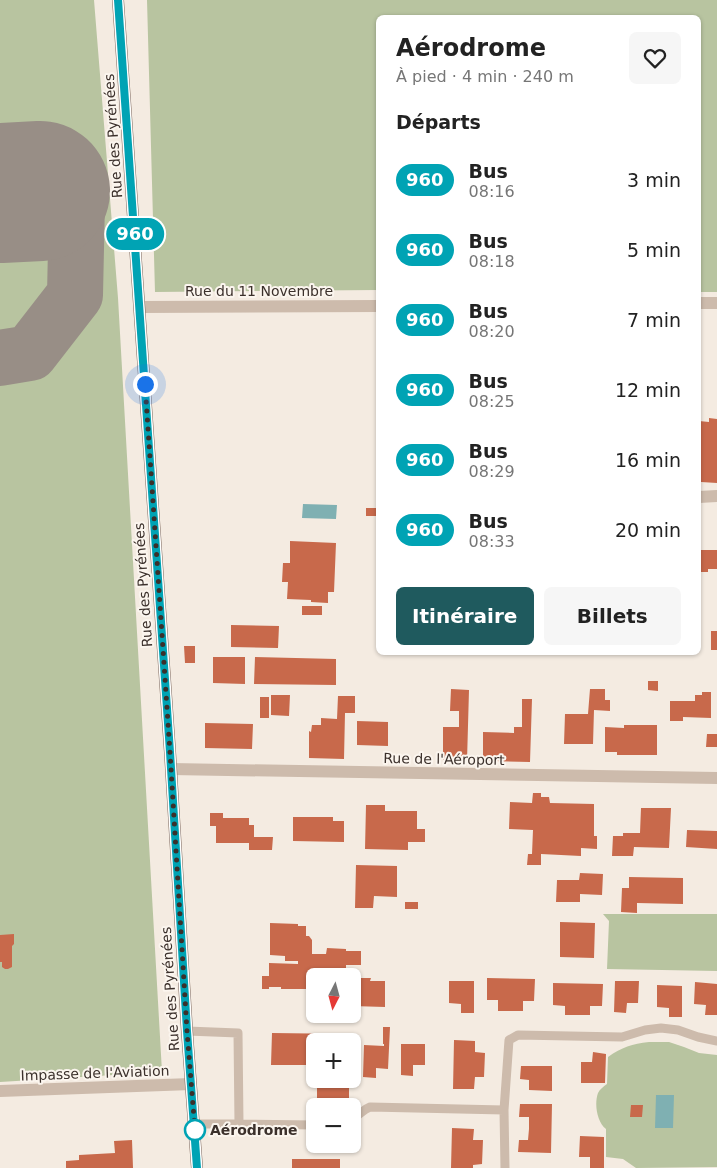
<!DOCTYPE html>
<html lang="fr">
<meta charset="utf-8">
<style>
:root{--surface:#fff;--page:#f6f6f6;--text:#222;--muted:#767676;--accent:#1f5a5e}
body{margin:0;font-family:"DejaVu Sans",sans-serif;background:var(--page);color:var(--text);height:100vh;display:flex;flex-direction:column;font-size:19px;white-space:nowrap}
*{box-sizing:border-box;margin:0}
p{font-size:16px;color:var(--muted)}
.icon{flex:none;width:28px;height:28px;fill:none;stroke:currentColor;stroke-width:2;stroke-linecap:round;stroke-linejoin:round}
.map{position:relative;flex:1;overflow:hidden}
.details{position:absolute;left:376px;top:15px;width:325px;height:640px;display:flex;flex-direction:column;background:var(--surface);border-radius:8px;box-shadow:0 1px 4px #0004}
.details>*{flex:none}
.badge{padding:0 10px;border-radius:16px;font-size:18px;line-height:32px}
.needle{width:32px;rotate:186deg}
.buttons{position:absolute;left:306px;top:968px;display:grid;gap:10px}
.buttons a{display:grid;place-items:center;width:55px;height:55px;border-radius:8px;background:var(--surface);box-shadow:0 1px 4px #0004;font-size:25px}
.you{position:absolute;width:25px;height:25px;margin:-12px;border:4px solid #fff;border-radius:50%;background:#1a73e8;box-shadow:0 0 0 8px #1a73e833}
.map>.badge{position:absolute;translate:-50% -50%;box-shadow:0 0 0 2px #fff}
h2{padding:0 20px;font-size:19px;line-height:45px}
.round{display:grid;place-items:center;flex:none;width:52px;height:52px;border-radius:8px;background:var(--page)}
.overview{display:flex;align-items:center;justify-content:space-between;height:85px;padding:0 20px}
h1{font-size:24px;font-weight:600;line-height:38px}
.cta{display:flex;gap:10px;margin-top:auto;padding:10px 20px}
.cta a{flex:1;height:58px;border-radius:8px;background:var(--accent);color:#fff;font-size:20px;font-weight:600;line-height:58px;text-align:center}
.cta a+a{background:var(--page);color:var(--text)}
ul{padding:0;list-style:none}
li{display:flex;align-items:center;gap:15px;height:70px;padding:0 20px}
li div{flex:1}
li b{display:block;font-size:19px}
li em{font-style:normal}
li .badge{min-width:55px;font-weight:700;text-align:center}
.map>svg:first-child{display:block}
</style>
<div class="map">
<svg width="717" height="1168" viewBox="0 0 717 1168">
<rect width="100%" height="100%" fill="#f4ebe1"/>
<path fill="#b8c4a0" d="M 0,0 L 94,0 L 118,298 L 162,1072 L 0,1082 Z
M 147,0 L 717,0 L 717,292 L 699,292 L 699,18 L 379,18 L 379,290 L 155,292 Z
M 603,914 L 717,914 L 717,971 L 607,969 L 609,921 Z
M 649,1042 L 669,1042 L 684,1047 L 699,1053 L 717,1055 L 717,1167 L 636,1168 L 623,1159 L 606,1157 L 606,1129 C 597,1122 594,1104 598,1093 C 600,1089 603,1087 607,1084 L 608,1057 C 622,1047 632,1044 649,1042 Z"/>
<path fill="#7fb0b2" d="M 303,504 L 337,505 L 336,519 L 302,518 Z
M 656,1095 L 674,1095 L 673,1128 L 655,1128 Z"/>
<g fill="none" stroke-linecap="round" stroke-linejoin="round">
<path stroke="#988e86" stroke-width="56" d="M 0,358 L 30,353 L 75,295 L 77,201"/>
<path stroke="#988e86" stroke-width="140" d="M 0,193 L 40,191"/>
</g>
<path fill="#c8694b" d="M 709,418 L 717,419 L 717,483 L 701,482 L 701,451 L 699,450 L 699,421 L 709,422 Z
M 366,508 L 376,508 L 376,516 L 366,516 Z
M 290,541 L 336,543 L 334,592 L 328,592 L 328,603 L 311,602 L 311,600 L 287,599 L 288,582 L 282,582 L 283,563 L 290,563 Z
M 699,550 L 717,550 L 717,569 L 708,569 L 708,572 L 699,572 Z
M 302,606 L 322,606 L 322,615 L 302,615 Z
M 231,625 L 279,626 L 278,648 L 231,647 Z
M 699,625 L 701,625 L 700,638 L 699,638 Z
M 711,631 L 717,631 L 717,650 L 711,650 Z
M 184,646 L 195,646 L 195,663 L 185,663 Z
M 213,657 L 245,657 L 245,684 L 213,683 Z
M 255,657 L 336,659 L 336,685 L 254,684 Z
M 648,681 L 658,681 L 658,691 L 648,690 Z
M 451,689 L 469,690 L 467,761 L 443,760 L 443,727 L 459,727 L 459,711 L 450,711 Z
M 590,689 L 605,689 L 605,700 L 610,700 L 610,711 L 594,710 L 593,744 L 564,744 L 565,714 L 588,714 Z
M 702,692 L 711,692 L 711,718 L 683,717 L 683,721 L 670,721 L 670,701 L 695,701 L 695,695 L 702,695 Z
M 271,695 L 290,695 L 289,716 L 271,715 Z
M 338,696 L 355,696 L 355,713 L 345,713 L 344,759 L 309,758 L 309,731 L 311,732 L 312,725 L 321,725 L 321,718 L 337,719 Z
M 260,697 L 269,697 L 269,718 L 260,718 Z
M 522,699 L 532,699 L 530,762 L 483,761 L 483,732 L 514,733 L 514,727 L 522,727 Z
M 357,721 L 388,722 L 388,746 L 357,745 Z
M 205,723 L 253,724 L 252,749 L 205,748 Z
M 624,725 L 657,725 L 657,755 L 617,755 L 617,752 L 605,752 L 605,727 L 624,728 Z
M 707,734 L 717,734 L 717,747 L 706,747 Z
M 533,793 L 541,793 L 541,797 L 549,797 L 550,803 L 594,804 L 594,836 L 597,836 L 597,849 L 581,848 L 581,856 L 541,854 L 541,865 L 527,865 L 528,854 L 532,854 L 533,830 L 509,829 L 510,802 L 532,803 Z
M 366,805 L 385,805 L 385,811 L 417,811 L 417,829 L 425,829 L 425,842 L 408,842 L 408,850 L 365,849 Z
M 641,808 L 671,808 L 669,848 L 634,847 L 633,856 L 612,856 L 613,836 L 623,836 L 623,833 L 640,833 Z
M 210,813 L 223,813 L 223,818 L 249,818 L 249,825 L 254,825 L 254,837 L 273,837 L 272,850 L 249,850 L 249,843 L 216,843 L 216,826 L 210,826 Z
M 293,817 L 333,817 L 333,821 L 344,821 L 344,842 L 293,841 Z
M 687,830 L 717,831 L 717,849 L 686,847 Z
M 356,865 L 397,866 L 397,897 L 374,896 L 373,908 L 355,908 Z
M 580,873 L 603,874 L 602,895 L 580,894 L 580,902 L 556,902 L 557,880 L 579,880 Z
M 629,877 L 683,878 L 683,904 L 637,903 L 637,913 L 621,912 L 622,888 L 629,888 Z
M 405,902 L 418,902 L 418,909 L 405,909 Z
M 560,922 L 595,923 L 594,958 L 560,957 Z
M 270,923 L 298,924 L 298,926 L 306,926 L 306,936 L 309,936 L 312,940 L 312,954 L 326,954 L 327,948 L 346,949 L 346,951 L 361,951 L 361,965 L 346,965 L 346,976 L 315,976 L 315,989 L 281,989 L 281,987 L 269,987 L 269,989 L 262,989 L 262,976 L 269,976 L 269,963 L 298,964 L 298,961 L 285,961 L 285,956 L 270,955 Z
M 14,934 L 14,944 L 12,946 L 12,967 L 8,969 L 5,969 L 2,967 L 2,962 L 0,962 L 0,935 Z
M 352,978 L 371,978 L 370,981 L 385,981 L 385,1007 L 352,1006 Z
M 487,978 L 535,979 L 534,1001 L 523,1001 L 523,1011 L 498,1011 L 498,1000 L 487,1000 Z
M 449,981 L 474,981 L 474,1013 L 461,1013 L 461,1004 L 449,1003 Z
M 615,981 L 639,981 L 638,1003 L 627,1003 L 626,1013 L 614,1012 Z
M 695,982 L 717,984 L 717,1015 L 705,1015 L 706,1005 L 694,1004 Z
M 553,983 L 603,984 L 602,1006 L 590,1006 L 590,1015 L 565,1015 L 565,1006 L 553,1005 Z
M 657,985 L 682,986 L 682,1017 L 669,1017 L 669,1008 L 657,1007 Z
M 383,1027 L 390,1027 L 388,1069 L 376,1068 L 376,1078 L 363,1077 L 364,1045 L 384,1046 L 384,1044 L 383,1044 Z
M 272,1033 L 350,1034 L 350,1041 L 315,1041 L 315,1065 L 271,1065 Z
M 454,1040 L 475,1041 L 475,1052 L 485,1053 L 484,1077 L 475,1077 L 474,1089 L 453,1089 Z
M 401,1044 L 425,1044 L 425,1065 L 413,1065 L 413,1076 L 401,1075 Z
M 593,1052 L 606,1054 L 605,1083 L 581,1083 L 581,1062 L 592,1062 Z
M 521,1066 L 552,1066 L 552,1091 L 529,1090 L 529,1080 L 520,1079 Z
M 317,1079 L 349,1079 L 349,1106 L 317,1106 Z
M 520,1104 L 552,1104 L 551,1153 L 518,1152 L 519,1140 L 528,1140 L 529,1129 L 529,1117 L 519,1117 Z
M 631,1105 L 643,1105 L 642,1117 L 630,1117 Z
M 452,1128 L 474,1129 L 473,1140 L 483,1140 L 482,1164 L 473,1165 L 473,1168 L 451,1168 Z
M 580,1136 L 604,1137 L 604,1168 L 590,1168 L 590,1157 L 579,1157 Z
M 132,1140 L 133,1168 L 66,1168 L 66,1161 L 79,1160 L 79,1155 L 115,1153 L 114,1141 Z
M 292,1159 L 340,1159 L 340,1168 L 292,1168 Z"/>
<g fill="none" stroke-linecap="round" stroke-linejoin="round">
<path stroke="#cdbbac" stroke-width="9" d="M 187,1031 L 238,1033 L 239,1124 L 194,1124
M 352,1119 C 360,1115 362,1110 370,1107 L 504,1110
M 239,1124 L 315,1125
M 505,1168 L 504,1110 L 509,1040 L 518,1035 L 622,1037 L 645,1030 L 661,1028 L 678,1030 L 698,1037 L 717,1041"/>
<path stroke="#cdbbac" stroke-width="12" d="M 699,303 L 717,303
M 140,307 L 379,306
M 699,497 L 717,496
M 171,769 L 717,778
M 0,1091 L 191,1084"/>
<path stroke="#7d675c" stroke-width="12" d="M 118,0 L 170,752 L 187,1031 L 197,1168"/>
</g>
<g fill="none" stroke-linecap="round" stroke-linejoin="round">
<g stroke="#fff" stroke-width="11">
<path id="line" d="M 118,0 L 170,752 L 187,1031 L 197,1168"/>
</g>
<use href="#line" stroke="#00a3b4" stroke-width="8"/>
<path stroke="#3b302b" stroke-width="5" stroke-dasharray="0 9" d="M 145,384 L 170,752 L 187,1031 L 195,1130"/>
</g>
<circle fill="#fff" stroke="#00a3b4" stroke-width="2.5" cx="195" cy="1130" r="10"/>
<g text-anchor="middle" dominant-baseline="central" stroke-width="4" stroke-linejoin="round" paint-order="stroke">
<g font-size="14" fill="#3b302b" stroke="#fbf5ee">
<text transform="translate(113 136) rotate(-94)">Rue des Pyrénées</text>
<text x="259" y="291">Rue du 11 Novembre</text>
<text transform="translate(143 585) rotate(-94)">Rue des Pyrénées</text>
<text transform="translate(444 759) rotate(1)">Rue de l'Aéroport</text>
<text transform="translate(170 989) rotate(-94)">Rue des Pyrénées</text>
<text transform="translate(95 1073) rotate(-2)">Impasse de l'Aviation</text>
</g>
<g font-size="14" font-weight="bold" fill="#3b302b" stroke="#fbf5ee" text-anchor="start">
<text x="210" y="1130">Aérodrome</text>
</g>
</g>
</svg>
<div class="buttons">
<a><svg class="needle" viewBox="-14 -14 28 28"><path d="M0-13l5 13h-10z" fill="#e53935"/><path d="M0 13l5-13h-10z" fill="#767676"/></svg></a>
<a>+</a>
<a>−</a>
</div>
<div class="you" style="left:145px;top:384px"></div>
<b class="badge" style="left:135px;top:234px;background:#00a3b4;color:#fff">960</b>
<section class="details">
<div class="overview"><div><h1>Aérodrome</h1><p>À pied · 4 min · 240 m</p></div><a class="round"><svg class="icon" aria-label="heart" viewBox="0 0 24 24"><path d="M12 20l-8-8c-3-5 5-10 8-4 3-6 11-1 8 4z"/></svg></a></div>
<h2>Départs</h2>
<ul>
<li><span class="badge" style="background:#00a3b4;color:#fff">960</span><div><b>Bus</b><p>08:16</p></div><em>3 min</em></li>
<li><span class="badge" style="background:#00a3b4;color:#fff">960</span><div><b>Bus</b><p>08:18</p></div><em>5 min</em></li>
<li><span class="badge" style="background:#00a3b4;color:#fff">960</span><div><b>Bus</b><p>08:20</p></div><em>7 min</em></li>
<li><span class="badge" style="background:#00a3b4;color:#fff">960</span><div><b>Bus</b><p>08:25</p></div><em>12 min</em></li>
<li><span class="badge" style="background:#00a3b4;color:#fff">960</span><div><b>Bus</b><p>08:29</p></div><em>16 min</em></li>
<li><span class="badge" style="background:#00a3b4;color:#fff">960</span><div><b>Bus</b><p>08:33</p></div><em>20 min</em></li>
</ul>
<div class="cta"><a>Itinéraire</a><a>Billets</a></div>
</section>
</div>
